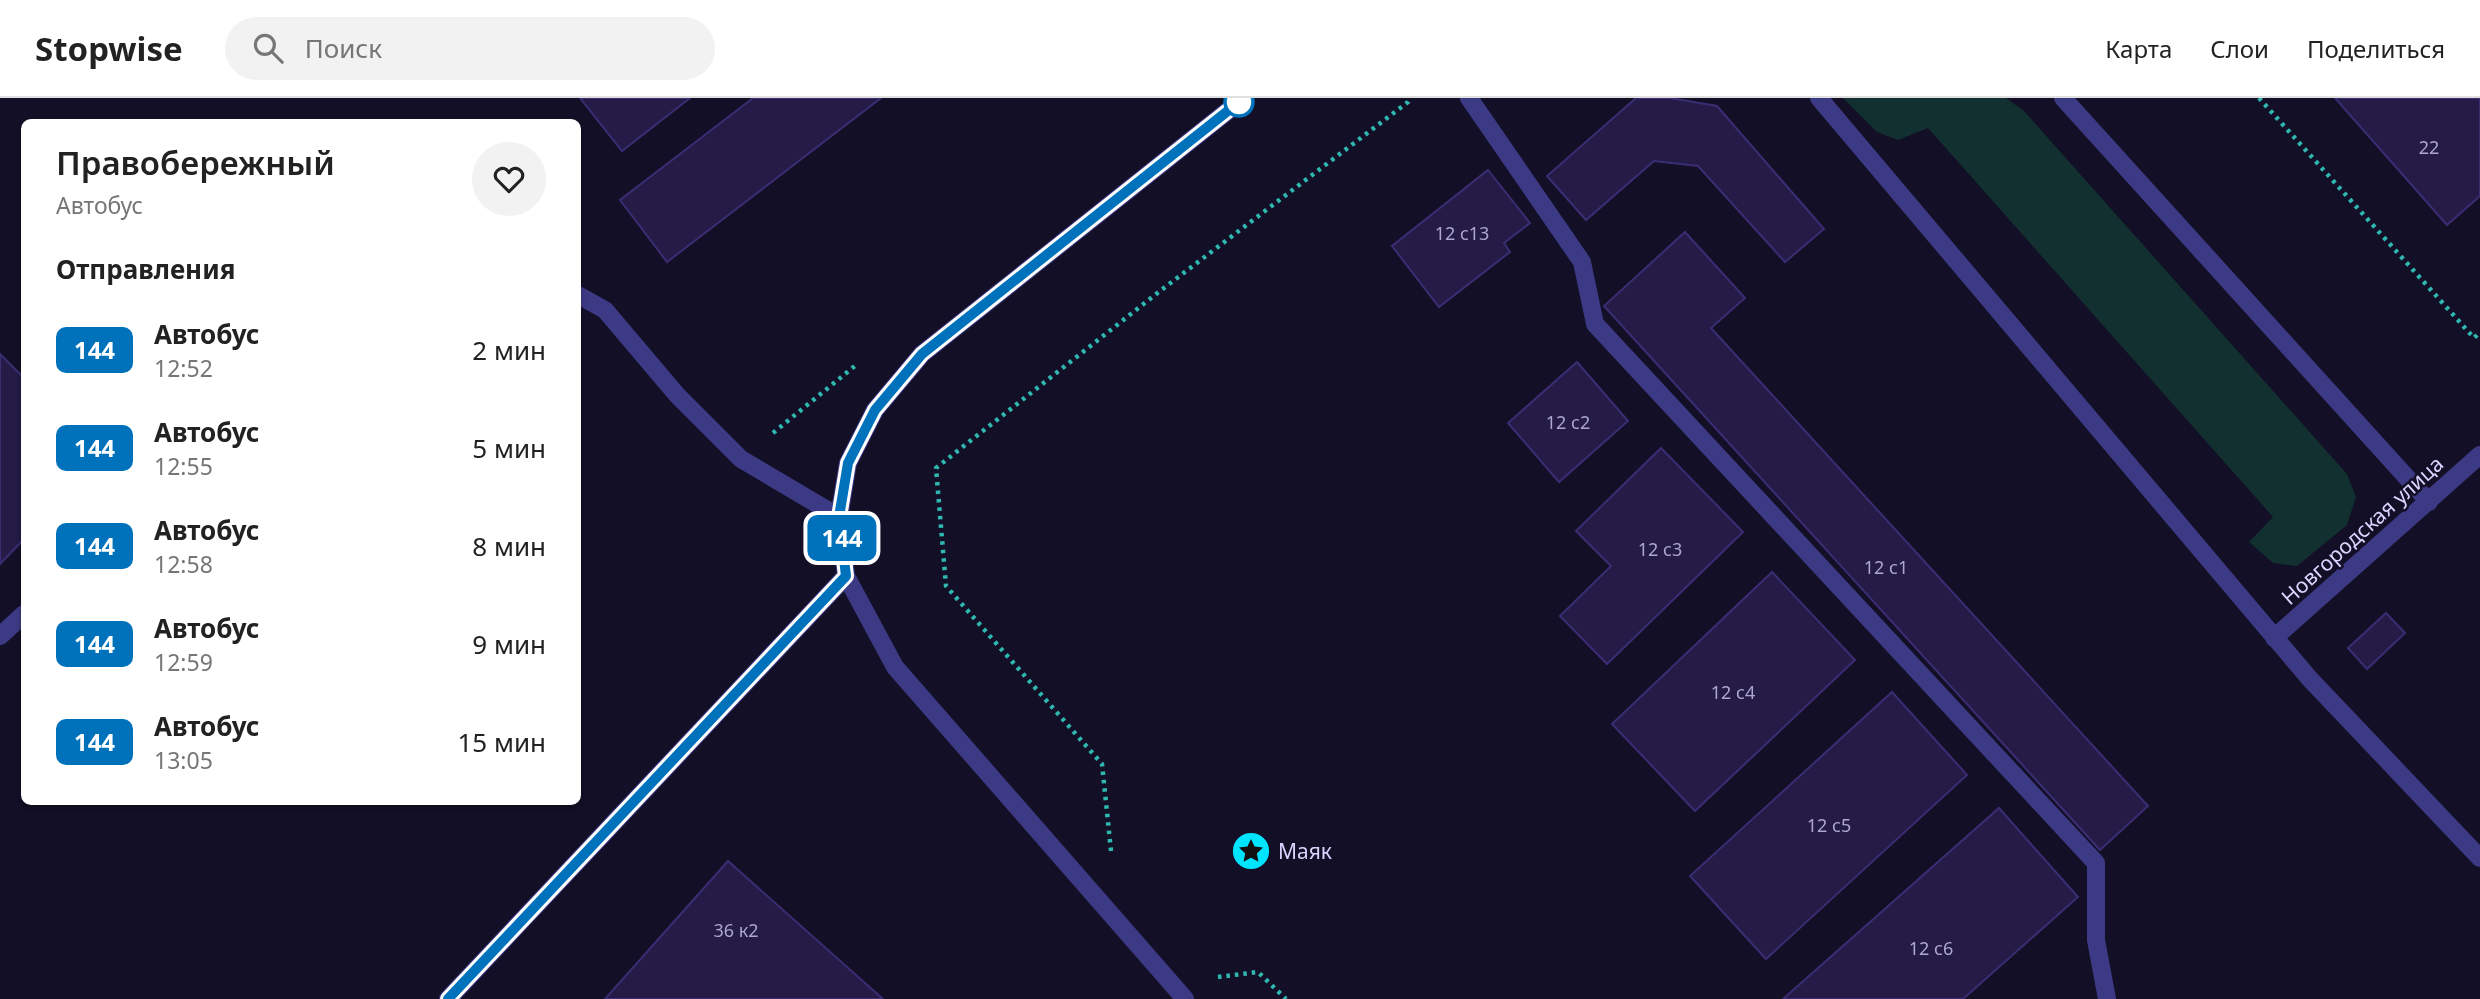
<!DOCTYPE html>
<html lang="ru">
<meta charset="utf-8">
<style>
:root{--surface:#fff;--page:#f2f2f2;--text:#222;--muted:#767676;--line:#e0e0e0}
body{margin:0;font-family:"Noto Sans",sans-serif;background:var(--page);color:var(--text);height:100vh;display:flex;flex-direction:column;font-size:26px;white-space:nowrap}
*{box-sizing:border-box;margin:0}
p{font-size:23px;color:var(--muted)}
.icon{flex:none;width:38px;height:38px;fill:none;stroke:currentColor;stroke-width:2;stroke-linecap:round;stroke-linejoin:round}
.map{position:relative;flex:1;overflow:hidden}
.side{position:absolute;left:21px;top:21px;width:560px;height:686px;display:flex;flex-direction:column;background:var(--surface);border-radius:10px;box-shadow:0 2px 5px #0004}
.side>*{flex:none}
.badge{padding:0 14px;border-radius:10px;font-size:24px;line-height:46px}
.map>.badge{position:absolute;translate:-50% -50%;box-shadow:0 0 0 4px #fff}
h2{padding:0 35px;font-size:26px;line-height:63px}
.round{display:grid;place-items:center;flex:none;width:74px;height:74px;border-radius:37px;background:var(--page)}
.head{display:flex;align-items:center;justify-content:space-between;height:119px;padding:0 35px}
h1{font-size:33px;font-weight:600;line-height:52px}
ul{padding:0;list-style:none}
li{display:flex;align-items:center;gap:21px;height:98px;padding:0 35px}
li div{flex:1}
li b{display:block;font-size:26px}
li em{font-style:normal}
li .badge{min-width:77px;font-weight:700;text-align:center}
header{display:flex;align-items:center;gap:42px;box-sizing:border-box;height:98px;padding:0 35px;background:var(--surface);border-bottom:2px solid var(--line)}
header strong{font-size:33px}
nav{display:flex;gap:38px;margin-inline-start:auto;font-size:24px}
.search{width:490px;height:63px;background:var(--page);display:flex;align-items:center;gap:18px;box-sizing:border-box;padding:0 24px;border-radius:38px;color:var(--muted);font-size:26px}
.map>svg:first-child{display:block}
</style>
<header>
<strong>Stopwise</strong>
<div class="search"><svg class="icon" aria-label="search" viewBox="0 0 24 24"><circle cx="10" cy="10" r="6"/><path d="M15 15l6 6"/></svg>Поиск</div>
<nav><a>Карта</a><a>Слои</a><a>Поделиться</a></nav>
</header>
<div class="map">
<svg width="2480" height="901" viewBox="0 0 2480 901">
<rect width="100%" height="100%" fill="#130f26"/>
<path fill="#12302f" d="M 1843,0 L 2006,0 L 2024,13 L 2347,376 L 2356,399 L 2347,427 L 2297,468 L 2273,465 L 2249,444 L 2273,419 L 1928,30 L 1898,42 L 1877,34 Z"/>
<path fill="#241b47" stroke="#3b2d73" stroke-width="2" d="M 580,0 L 690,0 L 622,53 Z
M 753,0 L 881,0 L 667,164 L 620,102 Z
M 1636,0 L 1670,0 L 1717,8 L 1824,131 L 1785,164 L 1698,68 L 1654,63 L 1586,122 L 1547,78 Z
M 2335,0 L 2480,0 L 2480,98 L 2447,127 Z
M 1488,72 L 1530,125 L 1504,145 L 1510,154 L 1439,209 L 1392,148 Z
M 1685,134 L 1745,200 L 1711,230 L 2148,708 L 2100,752 L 1604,208 Z
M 0,256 L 24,280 L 24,441 L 0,466 Z
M 1577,264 L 1628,323 L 1559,384 L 1508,325 Z
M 1661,350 L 1743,434 L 1607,566 L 1560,518 L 1611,468 L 1576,433 Z
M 1772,474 L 1855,562 L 1695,713 L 1612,626 Z
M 2386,515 L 2405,535 L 2367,571 L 2348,550 Z
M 1892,594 L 1967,677 L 1766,861 L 1690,778 Z
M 1999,710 L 2078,799 L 1963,901 L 1783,901 Z
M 728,763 L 883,901 L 605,901 Z"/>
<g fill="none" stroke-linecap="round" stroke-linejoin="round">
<path stroke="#2fb8b0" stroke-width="4.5" stroke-dasharray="3.5 5" stroke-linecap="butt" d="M 2259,0 L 2474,240 L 2480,234
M 773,335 L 856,267
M 1111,753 L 1102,666 L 946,488 L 936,370 L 1160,193 L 1408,4 L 1410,0
M 1218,879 L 1258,874 L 1286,901"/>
<path stroke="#3d3a85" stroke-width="18" d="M 1469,0 L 1582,164 L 1595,226 L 2096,765 L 2096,842 L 2107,901
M 1819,0 L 2309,580 L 2480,760
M 2063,0 L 2429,404
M 578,197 L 605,212 L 677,297 L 741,361 L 839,419
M 0,538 L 24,516
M 2274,540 L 2480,357
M 448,901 L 846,478
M 1185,901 L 895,569 L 846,478 L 839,419 L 848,365 L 875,312 L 922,256 L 1244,0"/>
</g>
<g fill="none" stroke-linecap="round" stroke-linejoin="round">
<g stroke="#fff" stroke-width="16">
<path id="line" d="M 448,901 L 846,478 L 839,419 L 848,365 L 875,312 L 922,256 L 1244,0"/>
</g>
<use href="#line" stroke="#0072bc" stroke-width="10"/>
</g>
<defs>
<g id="sight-disc" transform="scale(2.0125)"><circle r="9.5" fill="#00e5ff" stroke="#130f26"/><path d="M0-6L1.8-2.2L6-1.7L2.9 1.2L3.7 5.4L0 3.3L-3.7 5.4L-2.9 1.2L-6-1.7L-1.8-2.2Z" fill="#111"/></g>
</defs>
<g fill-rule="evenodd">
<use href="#sight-disc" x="1251" y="753"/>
</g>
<circle fill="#fff" stroke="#0072bc" stroke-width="3.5" cx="1239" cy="4" r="14"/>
<g text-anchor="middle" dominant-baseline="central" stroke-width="5" stroke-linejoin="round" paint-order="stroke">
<g font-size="18" fill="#aca6d1">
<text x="2429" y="49">22</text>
<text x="1462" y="135">12 с13</text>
<text x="1568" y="324">12 с2</text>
<text x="1660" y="451">12 с3</text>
<text x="1886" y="469">12 с1</text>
<text x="1733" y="594">12 с4</text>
<text x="1829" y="727">12 с5</text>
<text x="736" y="832">36 к2</text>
<text x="1931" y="850">12 с6</text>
</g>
<g font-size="21" fill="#d9d4ff" stroke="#130f26">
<text transform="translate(2362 432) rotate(-42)">Новгородская улица</text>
</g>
<g font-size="21" fill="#d9d4ff" stroke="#130f26" text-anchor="start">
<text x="1278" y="753">Маяк</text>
</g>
</g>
</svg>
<b class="badge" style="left:842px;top:440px;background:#0072bc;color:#fff">144</b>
<section class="side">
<div class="head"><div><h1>Правобережный</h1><p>Автобус</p></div><a class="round"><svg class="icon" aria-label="heart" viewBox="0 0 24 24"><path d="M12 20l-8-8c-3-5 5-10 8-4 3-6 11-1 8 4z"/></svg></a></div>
<h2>Отправления</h2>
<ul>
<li><span class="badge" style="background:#0072bc;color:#fff">144</span><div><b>Автобус</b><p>12:52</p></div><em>2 мин</em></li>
<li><span class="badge" style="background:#0072bc;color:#fff">144</span><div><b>Автобус</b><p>12:55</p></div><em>5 мин</em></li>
<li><span class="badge" style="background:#0072bc;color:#fff">144</span><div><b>Автобус</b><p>12:58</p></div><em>8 мин</em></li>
<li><span class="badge" style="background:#0072bc;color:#fff">144</span><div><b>Автобус</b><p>12:59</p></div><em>9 мин</em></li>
<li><span class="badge" style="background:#0072bc;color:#fff">144</span><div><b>Автобус</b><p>13:05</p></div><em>15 мин</em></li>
</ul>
</section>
</div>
